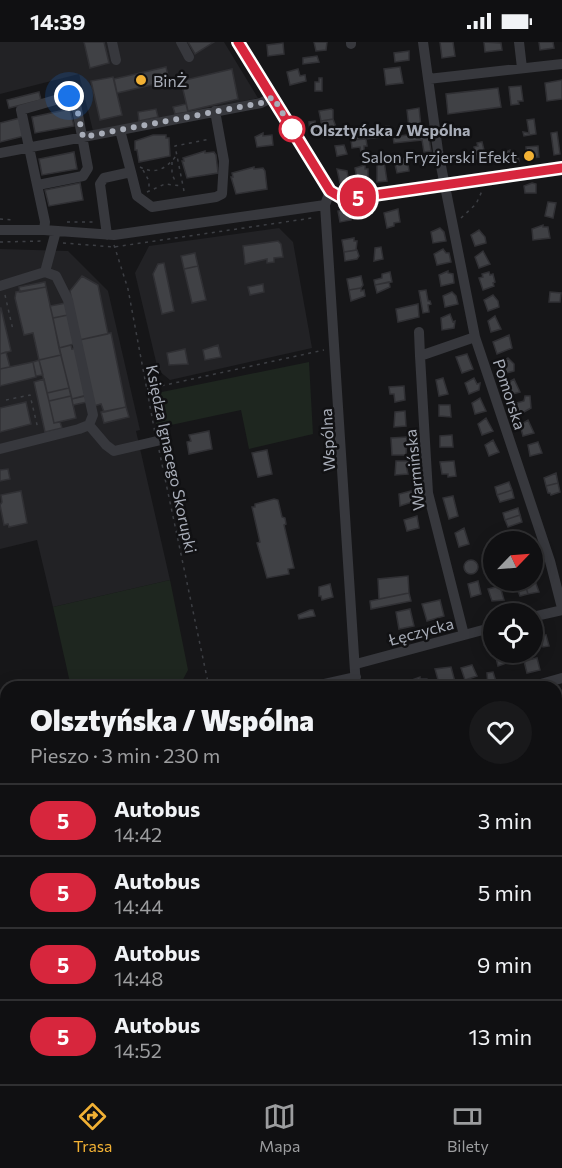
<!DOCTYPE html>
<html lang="pl">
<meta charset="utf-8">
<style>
:root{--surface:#101012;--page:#19191b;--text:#f1f3f6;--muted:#9c9d9f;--line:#303032;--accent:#f2b134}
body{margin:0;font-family:Commissioner,sans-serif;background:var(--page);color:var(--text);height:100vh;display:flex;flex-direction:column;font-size:22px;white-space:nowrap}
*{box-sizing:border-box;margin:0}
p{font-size:20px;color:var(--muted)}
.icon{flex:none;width:33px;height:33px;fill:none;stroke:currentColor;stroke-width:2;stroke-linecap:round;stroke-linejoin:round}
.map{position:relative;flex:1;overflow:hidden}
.details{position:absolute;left:0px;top:639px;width:562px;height:404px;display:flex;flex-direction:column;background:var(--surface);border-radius:18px 18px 0 0;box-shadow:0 3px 15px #0003,0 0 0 2px var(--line)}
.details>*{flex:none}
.badge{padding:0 12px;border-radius:20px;font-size:21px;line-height:39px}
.needle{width:39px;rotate:65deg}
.buttons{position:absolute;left:483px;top:489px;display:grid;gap:12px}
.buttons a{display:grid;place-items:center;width:60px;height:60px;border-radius:50%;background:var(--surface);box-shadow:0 3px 15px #0003,0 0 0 2px var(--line);font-size:30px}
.you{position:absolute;width:30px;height:30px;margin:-15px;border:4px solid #fff;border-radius:50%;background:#1a73e8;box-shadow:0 0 0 9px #1a73e833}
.map>.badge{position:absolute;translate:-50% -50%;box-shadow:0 0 0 3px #fff}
.round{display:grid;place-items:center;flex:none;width:63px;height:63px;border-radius:32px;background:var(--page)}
.summary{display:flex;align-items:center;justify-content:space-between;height:102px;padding:0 30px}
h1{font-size:28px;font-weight:800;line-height:45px}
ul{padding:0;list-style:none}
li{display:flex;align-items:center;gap:18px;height:72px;padding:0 30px;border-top:2px solid var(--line)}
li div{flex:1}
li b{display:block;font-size:22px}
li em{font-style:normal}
li .badge{min-width:66px;font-weight:700;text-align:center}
.status{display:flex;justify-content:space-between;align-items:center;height:42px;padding:0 30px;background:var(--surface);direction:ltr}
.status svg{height:16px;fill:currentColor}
.dock{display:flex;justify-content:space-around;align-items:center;height:84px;border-top:2px solid var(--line);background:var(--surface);font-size:16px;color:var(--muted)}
.dock a{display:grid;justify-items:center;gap:3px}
.dock .active{color:var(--accent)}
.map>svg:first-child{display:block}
</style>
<div class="status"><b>14:39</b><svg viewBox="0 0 49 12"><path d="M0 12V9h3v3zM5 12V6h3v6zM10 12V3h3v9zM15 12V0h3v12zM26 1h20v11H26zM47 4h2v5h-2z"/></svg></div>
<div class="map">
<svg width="562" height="1042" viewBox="0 0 562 1042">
<rect width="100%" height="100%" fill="#161618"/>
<path fill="#222225" d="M 0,0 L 224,0 L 258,56 L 93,89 L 79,32 L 0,52 Z
M 279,186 L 293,200 L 312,306 L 170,338 L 158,328 L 135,231 L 149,204 Z
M 0,207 L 68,209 L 108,249 L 140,388 L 136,389 L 170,538 L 53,565 L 37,498 L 0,507 Z"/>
<path fill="#1e261f" d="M 309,320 L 313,392 L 249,407 L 241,368 L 157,386 L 152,360 L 157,351 Z
M 170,538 L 188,628 L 179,645 L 71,645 L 53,565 Z"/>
<path fill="#404145" stroke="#303034" stroke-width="1.5" d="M 84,0 L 104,0 L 109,21 L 90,26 Z
M 188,0 L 214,0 L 195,12 Z
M 314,0 L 327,0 L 326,8 L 316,9 Z
M 440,0 L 453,0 L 455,14 L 442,16 Z
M 484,0 L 501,1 L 502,8 L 485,10 Z
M 539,0 L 553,0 L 554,6 L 540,8 Z
M 283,1 L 284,12 L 268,14 L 267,3 Z
M 409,9 L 409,18 L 395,20 L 394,11 Z
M 317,14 L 319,20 L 303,22 L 303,16 Z
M 166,25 L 169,39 L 117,51 L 114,37 Z
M 400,25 L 403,41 L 386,43 L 384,27 Z
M 232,27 L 238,57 L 188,69 L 181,39 Z
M 298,27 L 300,34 L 305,33 L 306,39 L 290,43 L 287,30 Z
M 113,35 L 122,73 L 100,78 L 91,39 Z
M 319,36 L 322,36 L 322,49 L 315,49 L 315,40 L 319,40 Z
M 562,38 L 562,57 L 547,59 L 545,41 Z
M 521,44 L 523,59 L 518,59 L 519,62 L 511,63 L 509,45 Z
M 498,46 L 501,65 L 448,72 L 446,52 Z
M 39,50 L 41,58 L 9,66 L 7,58 Z
M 186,62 L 188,70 L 175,72 L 173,65 Z
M 419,66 L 421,85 L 409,86 L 407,68 Z
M 70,67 L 74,84 L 35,91 L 32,75 Z
M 156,67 L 158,75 L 139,79 L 138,70 Z
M 331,67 L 333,68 L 333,77 L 321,79 L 319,69 Z
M 20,76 L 24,94 L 0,100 L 0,81 Z
M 333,77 L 336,85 L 322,89 L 321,79 Z
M 534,77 L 536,92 L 524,94 L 523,90 L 529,91 L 527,78 Z
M 315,79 L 317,91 L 310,92 L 309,80 Z
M 389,84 L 391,94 L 382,95 L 381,85 Z
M 381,85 L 382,95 L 366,97 L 365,89 Z
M 355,89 L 355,91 L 365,90 L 366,97 L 351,98 L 350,90 Z
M 428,90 L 431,109 L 424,110 L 422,98 L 394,101 L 393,95 Z
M 557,90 L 560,112 L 554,113 L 551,91 Z
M 263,91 L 263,94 L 272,93 L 273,103 L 257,105 L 255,95 Z
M 153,93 L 166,93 L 166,96 L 169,96 L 170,114 L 139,120 L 137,108 L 135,108 L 135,99 Z
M 366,97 L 367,104 L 364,104 L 364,110 L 361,110 L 360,105 L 352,106 L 351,98 Z
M 482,100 L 486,116 L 477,117 L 474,105 L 478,104 L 477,101 Z
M 344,103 L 347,112 L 337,114 L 335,104 Z
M 538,104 L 539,115 L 527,117 L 526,105 Z
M 510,108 L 511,111 L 518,113 L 519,119 L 503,121 L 502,112 Z
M 205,109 L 205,111 L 214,110 L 216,113 L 218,131 L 187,136 L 182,119 L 184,119 L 183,116 Z
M 74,110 L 77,127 L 42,133 L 39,117 Z
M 407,116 L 409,129 L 397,131 L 394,118 Z
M 384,119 L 387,139 L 377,140 L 377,121 Z
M 365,123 L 365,127 L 368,127 L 368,140 L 362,140 L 362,136 L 357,137 L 355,126 Z
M 254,125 L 254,127 L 263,126 L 265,129 L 267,147 L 236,152 L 231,135 L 233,135 L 232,131 Z
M 337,127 L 347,129 L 349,141 L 340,141 Z
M 80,141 L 83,158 L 49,164 L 45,148 Z
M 532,141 L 536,142 L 536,151 L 525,151 L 524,144 Z
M 548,160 L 556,161 L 553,176 L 545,174 Z
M 350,167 L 351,178 L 340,180 L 338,169 Z
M 398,167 L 400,180 L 394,181 L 394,184 L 387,186 L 384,171 Z
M 543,183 L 543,185 L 548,185 L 550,196 L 533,198 L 532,187 Z
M 440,186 L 444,190 L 446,199 L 433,201 L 431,190 Z
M 479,188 L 485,195 L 486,201 L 475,204 L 471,193 Z
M 354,196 L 354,199 L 357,199 L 356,208 L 344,210 L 342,198 Z
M 278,199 L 281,202 L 283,215 L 274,216 L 274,220 L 267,221 L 267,217 L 245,222 L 243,204 Z
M 381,205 L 383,217 L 374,219 L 375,206 Z
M 443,207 L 446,211 L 449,211 L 451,220 L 437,223 L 434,212 Z
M 357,208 L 359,214 L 357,217 L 345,219 L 344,210 Z
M 483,209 L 490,222 L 479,226 L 475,215 Z
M 195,211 L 198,224 L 184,227 L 181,214 Z
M 164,221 L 174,269 L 162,272 L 153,232 L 158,222 Z
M 198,224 L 206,258 L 192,261 L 184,227 Z
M 448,229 L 448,231 L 453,232 L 454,241 L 441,244 L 439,233 Z
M 390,230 L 392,240 L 375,243 L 374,238 L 382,236 L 382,232 Z
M 489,230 L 490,233 L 493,232 L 495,240 L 493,241 L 494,244 L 483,248 L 479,236 L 483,235 L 482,232 Z
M 82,234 L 98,243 L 108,292 L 79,298 L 70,249 Z
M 361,234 L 363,243 L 361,246 L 349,248 L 347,237 Z
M 45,240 L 46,245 L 20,250 L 19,245 Z
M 389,240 L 390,245 L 377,251 L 375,243 Z
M 263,242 L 264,250 L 250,253 L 248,245 Z
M 46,245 L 61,313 L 39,318 L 33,291 L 24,293 L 15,256 L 16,250 Z
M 361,246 L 361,249 L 364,248 L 365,254 L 351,259 L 349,248 Z
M 426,248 L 428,259 L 430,259 L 431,262 L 428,263 L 429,270 L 423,271 L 419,249 Z
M 452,250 L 456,254 L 458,262 L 445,265 L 443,254 Z
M 550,250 L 561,251 L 560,260 L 549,260 Z
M 493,253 L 498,259 L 499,265 L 488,269 L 484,258 Z
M 66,261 L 68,273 L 53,276 L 50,264 Z
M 418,262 L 419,275 L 398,280 L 396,267 Z
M 1,266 L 11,309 L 0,312 L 0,266 Z
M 450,272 L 453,280 L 455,279 L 454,286 L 442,288 L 441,276 Z
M 68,273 L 74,302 L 59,306 L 53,276 Z
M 495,274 L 501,287 L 491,290 L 488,279 Z
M 111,291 L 126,365 L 104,370 L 101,362 L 94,364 L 79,298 Z
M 509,293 L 512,306 L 497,312 L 493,300 Z
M 71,303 L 72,307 L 76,306 L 87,353 L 72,357 L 59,306 Z
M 218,303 L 221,315 L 205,318 L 203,308 Z
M 185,307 L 188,322 L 169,323 L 167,311 Z
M 6,310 L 10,325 L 0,327 L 0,312 Z
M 467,312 L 473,327 L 462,331 L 456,315 Z
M 61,313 L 69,346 L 47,351 L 39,318 Z
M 508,316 L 514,322 L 514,329 L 503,332 L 500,321 Z
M 39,318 L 43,333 L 36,334 L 33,320 Z
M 33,320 L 36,335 L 0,344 L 0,327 Z
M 443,336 L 448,352 L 439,354 L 436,338 Z
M 474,336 L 477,342 L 480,341 L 479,348 L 469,352 L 465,341 Z
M 44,337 L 54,381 L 60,380 L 62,386 L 45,390 L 34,340 Z
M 514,337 L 520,350 L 509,353 L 506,342 Z
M 404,344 L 405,358 L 395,360 L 394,352 L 390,352 L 389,345 Z
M 69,346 L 71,354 L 49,359 L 47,351 Z
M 71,354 L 76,376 L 54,381 L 49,359 Z
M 85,354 L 87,360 L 73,363 L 72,357 Z
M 525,354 L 530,354 L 531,366 L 517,374 L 513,362 L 524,359 Z
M 480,356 L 486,369 L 475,372 L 472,361 Z
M 26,360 L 31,382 L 0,390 L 0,366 Z
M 439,363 L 450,363 L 451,375 L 439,374 Z
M 126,365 L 129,375 L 104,381 L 101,370 Z
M 405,369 L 406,384 L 394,385 L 395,370 Z
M 486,376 L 493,389 L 482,393 L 478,382 Z
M 528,378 L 534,391 L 523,394 L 520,383 Z
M 209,389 L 212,407 L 189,412 L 187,400 L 191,399 L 189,393 Z
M 452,393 L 453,405 L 440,405 L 440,394 Z
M 407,395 L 406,413 L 392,413 L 391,396 Z
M 493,398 L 499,410 L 489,414 L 485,403 Z
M 538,400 L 542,411 L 530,414 L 528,403 Z
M 267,408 L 272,432 L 258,435 L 252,411 Z
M 396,419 L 409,419 L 409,423 L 406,423 L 408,432 L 395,433 Z
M 454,419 L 456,434 L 448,435 L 448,432 L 442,432 L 440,420 Z
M 8,427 L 10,437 L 0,439 L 0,428 Z
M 556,431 L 558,441 L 546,444 L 544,436 Z
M 509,440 L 512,448 L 497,453 L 495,445 Z
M 558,441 L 560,450 L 551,453 L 550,451 L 548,451 L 546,444 Z
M 512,448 L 514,456 L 500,460 L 497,453 Z
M 21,449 L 27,481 L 9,485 L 8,482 L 4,483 L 0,463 L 2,460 L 1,453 Z
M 411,449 L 412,460 L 400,464 L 399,452 Z
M 453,454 L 458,474 L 449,477 L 443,456 Z
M 274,457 L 278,458 L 282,475 L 285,476 L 286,482 L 284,483 L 294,526 L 288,527 L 289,532 L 267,536 L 257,501 L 260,500 L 252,465 L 255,465 L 255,462 Z
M 518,466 L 520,473 L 505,478 L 503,471 Z
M 520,473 L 522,480 L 508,485 L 505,478 Z
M 417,474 L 419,486 L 407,489 L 404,478 Z
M 464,486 L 469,502 L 459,505 L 455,491 Z
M464 525a7 7 0 1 1 14 0a7 7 0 1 1-14 0Z
M 408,534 L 409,551 L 379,557 L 378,537 Z
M 534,536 L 539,550 L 528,552 L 524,539 Z
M 478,539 L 481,552 L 471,555 L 468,542 Z
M 524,539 L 528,552 L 520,554 L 515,541 Z
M 330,542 L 333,555 L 322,558 L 321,554 L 319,554 L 319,545 Z
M 500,544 L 504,558 L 492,559 L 488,547 Z
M 409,551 L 411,559 L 371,567 L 370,559 Z
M 440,558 L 444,574 L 427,579 L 422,562 Z
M 410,567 L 414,584 L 399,587 L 396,570 Z
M 310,568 L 313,568 L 315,574 L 299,577 L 298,573 Z
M 546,593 L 549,604 L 543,605 L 538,595 Z
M 513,610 L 515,618 L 498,624 L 495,612 Z
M 537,616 L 540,628 L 527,631 L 524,619 Z
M 472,623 L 477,634 L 465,638 L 461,626 Z
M 451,625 L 455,640 L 440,645 L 435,627 Z
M 493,630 L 497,643 L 488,645 L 487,631 Z
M 420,635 L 420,637 L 427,637 L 429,645 L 414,645 L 412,638 Z
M 5,669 L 6,685 L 0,686 L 0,670 Z"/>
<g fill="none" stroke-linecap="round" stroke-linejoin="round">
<path stroke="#3d3f44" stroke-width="1.5" stroke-dasharray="3 4.5" stroke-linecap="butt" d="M 172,120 L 172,132 L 176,141
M 140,125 C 155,133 166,127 176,114
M 143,128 L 149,139 L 149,148
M 184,149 L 175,104 L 210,97
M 147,150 L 165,142 L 182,144
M 461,176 L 476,162 L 483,147
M 0,177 L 14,178
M 67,180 L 95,180
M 0,200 L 43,199
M 63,201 L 114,205 L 312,176
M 114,203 L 128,247 L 155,391
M 5,253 L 13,288
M 147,347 L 324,308
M 6,358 L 30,353 L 38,387
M 159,408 L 209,645"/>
<path stroke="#37383d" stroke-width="10" d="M 112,0 L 116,18
M 181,0 L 189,15
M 238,0 L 330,149 L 342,156 L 353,156 L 562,126
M 351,0 L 351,2
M 423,0 L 438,109 L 475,295 L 550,519 L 562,566
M 519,0 L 522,26
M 428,37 L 562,22
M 0,111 L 261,61 L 273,55
M 131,130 L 137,154 L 152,165 L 216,155 L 222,152 L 224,119 L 215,69
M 38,143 L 83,134 L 88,126 L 75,57 L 69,54 L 21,68 L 45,180 L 44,188
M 330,149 L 325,163 L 356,645
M 0,188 L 44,188 L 114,193 L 325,163
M 107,193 L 100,142 L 104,136 L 131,130 L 120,88
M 45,230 L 56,189
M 0,244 L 45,230 L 56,234 L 68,258 L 93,373 L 89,383 L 79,387 L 0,407
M 419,290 L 420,314
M 89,383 L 106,403 L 114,409 L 157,399
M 532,575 L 562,568
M 464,593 L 428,451 L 420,314 L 475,295
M 356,622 L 494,585
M 311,645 L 356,635
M 530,645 L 562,636
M 0,715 L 6,714
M 556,742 L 562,741
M 372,1036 L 372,1042"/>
</g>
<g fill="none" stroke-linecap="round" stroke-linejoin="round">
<g stroke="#fff" stroke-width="14">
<path id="line" d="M 238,0 L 330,149 L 342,156 L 353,156 L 562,126"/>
</g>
<use href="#line" stroke="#d7263d" stroke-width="9"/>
<path stroke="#a8adb8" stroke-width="6" stroke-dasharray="0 10.8" d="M 69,54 L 75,57 L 83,95 L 261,61 L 273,55 L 292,87"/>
</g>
<g fill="#f2b134" stroke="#111113" stroke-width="2">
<circle cx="141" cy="38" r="6"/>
<circle cx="529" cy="114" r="6"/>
</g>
<circle fill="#fff" stroke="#d7263d" stroke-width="3" cx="292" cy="87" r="12"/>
<g text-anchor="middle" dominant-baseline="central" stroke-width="5" stroke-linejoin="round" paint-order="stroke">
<g font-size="16" fill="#a8adb8" stroke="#111113" text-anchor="start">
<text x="153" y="38">BinŻ</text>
<text x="517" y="114" text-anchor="end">Salon Fryzjerski Efekt</text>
</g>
<g font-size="16" font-weight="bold" fill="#a8adb8" stroke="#111113" text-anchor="start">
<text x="310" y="87">Olsztyńska / Wspólna</text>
</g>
<g font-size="16" fill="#a8adb8" stroke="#111113">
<text transform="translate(510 352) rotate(72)">Pomorska</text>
<text transform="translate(327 398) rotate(-93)">Wspólna</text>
<text transform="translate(172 417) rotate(78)">Księdza Ignacego Skorupki</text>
<text transform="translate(414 428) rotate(-96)">Warmińska</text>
<text transform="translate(421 589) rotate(-15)">Łęczycka</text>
</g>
</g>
</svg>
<div class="buttons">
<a><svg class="needle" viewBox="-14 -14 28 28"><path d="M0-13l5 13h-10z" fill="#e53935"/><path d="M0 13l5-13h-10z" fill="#9c9d9f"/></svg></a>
<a><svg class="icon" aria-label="locate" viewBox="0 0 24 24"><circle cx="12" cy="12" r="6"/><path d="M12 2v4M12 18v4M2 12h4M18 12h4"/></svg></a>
</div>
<div class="you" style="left:69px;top:54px"></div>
<b class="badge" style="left:358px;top:155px;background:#d7263d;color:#fff">5</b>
<section class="details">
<div class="summary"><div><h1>Olsztyńska / Wspólna</h1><p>Pieszo · 3 min · 230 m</p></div><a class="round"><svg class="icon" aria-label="heart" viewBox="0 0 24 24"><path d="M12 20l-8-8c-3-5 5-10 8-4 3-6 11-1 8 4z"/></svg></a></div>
<ul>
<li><span class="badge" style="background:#d7263d;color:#fff">5</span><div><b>Autobus</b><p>14:42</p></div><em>3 min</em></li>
<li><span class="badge" style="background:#d7263d;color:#fff">5</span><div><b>Autobus</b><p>14:44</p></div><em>5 min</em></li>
<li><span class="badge" style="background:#d7263d;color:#fff">5</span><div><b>Autobus</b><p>14:48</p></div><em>9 min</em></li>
<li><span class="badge" style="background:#d7263d;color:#fff">5</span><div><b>Autobus</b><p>14:52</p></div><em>13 min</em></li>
</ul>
</section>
</div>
<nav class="dock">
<a class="active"><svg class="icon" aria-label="directions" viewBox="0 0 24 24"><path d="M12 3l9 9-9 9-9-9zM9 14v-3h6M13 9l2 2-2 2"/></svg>Trasa</a>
<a><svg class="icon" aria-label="map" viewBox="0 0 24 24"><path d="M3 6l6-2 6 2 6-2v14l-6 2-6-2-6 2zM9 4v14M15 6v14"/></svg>Mapa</a>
<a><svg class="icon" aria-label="tickets" viewBox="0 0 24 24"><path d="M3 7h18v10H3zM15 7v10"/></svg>Bilety</a>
</nav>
